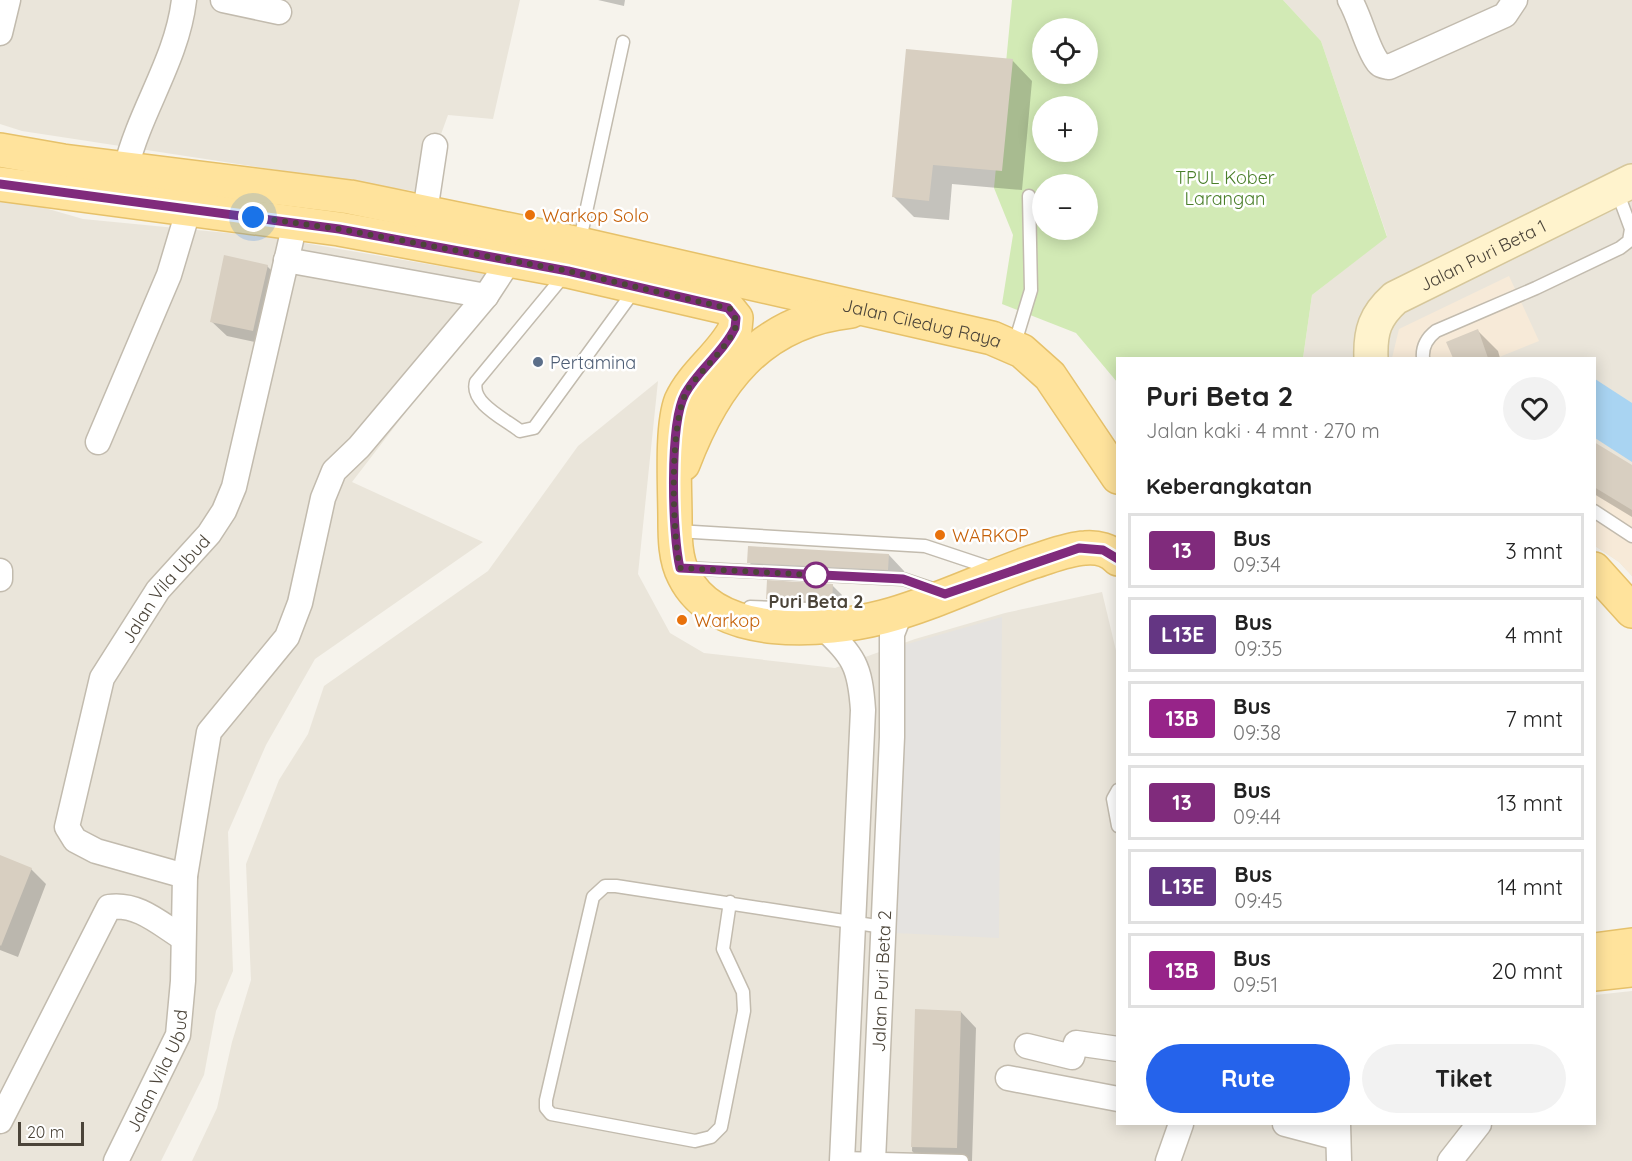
<!DOCTYPE html>
<html lang="id">
<meta charset="utf-8">
<style>
:root{--surface:#fff;--page:#f2f2f2;--text:#222;--muted:#767676;--line:#e0e0e0;--accent:#2563eb}
body{margin:0;font-family:Quicksand,sans-serif;background:var(--page);color:var(--text);height:100vh;display:flex;flex-direction:column;font-size:22px;white-space:nowrap}
*{box-sizing:border-box;margin:0}
p{font-size:20px;color:var(--muted)}
.icon{flex:none;width:33px;height:33px;fill:none;stroke:currentColor;stroke-width:2;stroke-linecap:round;stroke-linejoin:round}
.map{position:relative;flex:1;overflow:hidden}
.panel{position:absolute;left:1116px;top:357px;width:480px;height:768px;display:flex;flex-direction:column;background:var(--surface);border-radius:0px;box-shadow:0 3px 15px #0003}
.panel>*{flex:none}
.badge{padding:0 12px;border-radius:4px;font-size:21px;line-height:39px}
.tools{position:absolute;left:1032px;top:18px;display:grid;gap:12px}
.tools a{display:grid;place-items:center;width:66px;height:66px;border-radius:50%;background:var(--surface);box-shadow:0 3px 15px #0003;font-size:30px}
.scale{position:absolute;left:18px;bottom:15px;width:66px;box-sizing:border-box;padding-left:6px;border:3px solid #4b4439;border-top:0;font-size:16px;line-height:21px;white-space:nowrap;color:#4b4439;-webkit-text-stroke:4px #fff;paint-order:stroke}
.you{position:absolute;width:30px;height:30px;margin:-15px;border:4px solid #fff;border-radius:50%;background:#1a73e8;box-shadow:0 0 0 9px #1a73e833}
.map>.badge{position:absolute;translate:-50% -50%;box-shadow:0 0 0 3px #fff}
h2{padding:0 30px;font-size:22px;line-height:54px}
.round{display:grid;place-items:center;flex:none;width:63px;height:63px;border-radius:32px;background:var(--page)}
.summary{display:flex;align-items:center;justify-content:space-between;height:102px;padding:0 30px}
h1{font-size:28px;font-weight:700;line-height:45px}
.button{display:flex;gap:12px;margin-top:auto;padding:12px 30px}
.button a{flex:1;height:69px;border-radius:36px;background:var(--accent);color:#fff;font-size:24px;font-weight:700;line-height:69px;text-align:center}
.button a+a{background:var(--page);color:var(--text)}
ul{padding:0;list-style:none}
li{display:flex;align-items:center;gap:18px;height:75px;margin:0 12px 9px;padding:0 18px;border:3px solid var(--line);border-radius:0px}
li div{flex:1}
li b{display:block;font-size:22px}
li em{font-style:normal}
li .badge{min-width:66px;font-weight:700;text-align:center}
.map>svg:first-child{display:block}
</style>
<div class="map">
<svg width="1632" height="1161" viewBox="0 0 1632 1161">
<rect width="100%" height="100%" fill="#f6f3ec"/>
<path fill="#eae5da" d="M 0,0 L 520,0 L 493,119 L 448,115 L 420,192 L 22,131 L 0,124 Z
M 1283,0 L 1632,0 L 1632,576 L 1619,562 L 1595,546 L 1594,358 L 1303,358 L 1312,295 L 1387,236 L 1321,41 Z
M 0,195 L 83,219 L 269,237 L 509,278 L 352,482 L 483,542 L 315,659 L 266,745 L 228,832 L 233,971 L 216,1011 L 204,1075 L 161,1161 L 0,1161 Z
M 658,381 L 638,574 L 670,633 L 704,653 L 835,668 L 915,639 L 1005,613 L 1102,592 L 1118,659 L 1118,1124 L 1594,1124 L 1595,995 L 1632,991 L 1632,1161 L 192,1161 L 217,1108 L 232,1042 L 251,980 L 246,864 L 279,780 L 308,734 L 324,686 L 488,571 L 578,446 Z"/>
<path fill="#f7ead8" d="M 1509,276 L 1539,341 L 1497,358 L 1392,358 L 1399,329 Z
M 1594,444 L 1632,467 L 1632,576 L 1619,562 L 1595,546 Z"/>
<path fill="#d2eab5" fill-rule="evenodd" d="M 1012,0 L 1283,0 L 1321,41 L 1387,237 L 1312,295 L 1303,358 L 1118,358 L 1117,382 L 1076,333 L 1002,304 L 1013,235 L 994,188 ZM 1042,28 L 1088,28 L 1088,74 L 1042,74 ZM 1042,106 L 1088,106 L 1088,152 L 1042,152 ZM 1042,184 L 1088,184 L 1088,230 L 1042,230 Z"/>
<path fill="#e5e3e0" d="M 1002,617 L 999,938 L 895,933 L 904,645 Z"/>
<path fill="#a9d4f2" d="M 1595,379 L 1632,403 L 1632,462 L 1595,438 Z"/>
<path fill="#0003" d="M 598,0 L 625,0 L 624,6 Z
M 1012,60 L 1032,81 L 1022,190 L 952,184 L 949,220 L 914,217 L 894,197 Z
M 267,266 L 282,281 L 268,345 L 227,336 L 211,321 Z
M 1478,331 L 1498,351 L 1500,358 L 1455,358 L 1448,343 Z
M 1594,443 L 1632,467 L 1632,517 L 1594,494 Z
M 889,555 L 904,571 L 903,585 L 764,578 L 749,562 Z
M 832,585 L 842,595 L 841,611 L 778,609 L 768,599 Z
M 0,857 L 31,869 L 46,884 L 18,957 L 0,950 Z
M 916,1011 L 961,1012 L 976,1028 L 972,1161 L 922,1161 L 912,1151 Z"/>
<path fill="#d8cfc1" d="M 906,49 L 1013,59 L 1002,171 L 933,165 L 929,201 L 892,197 Z
M 224,255 L 268,265 L 253,331 L 210,322 Z
M 1478,329 L 1488,358 L 1453,358 L 1446,342 Z
M 1594,442 L 1632,465 L 1632,510 L 1594,487 Z
M 748,546 L 889,554 L 888,570 L 747,563 Z
M 767,580 L 833,584 L 832,602 L 766,599 Z
M 0,855 L 32,868 L 1,946 L 0,945 Z
M 915,1009 L 961,1011 L 957,1148 L 911,1147 Z"/>
<g fill="none" stroke-linecap="round" stroke-linejoin="round">
<g stroke="#c2bbae" stroke-width="15">
<path id="lane" d="M 579,244 L 623,42
M 566,273 L 476,382 C 470,403 505,419 520,431 L 534,428 L 636,288
M 1014,346 L 1031,290 L 1029,196
M 1423,358 C 1422,347 1427,338 1436,331 L 1536,288 L 1620,248 L 1629,241 L 1631,229 L 1617,191
M 1594,511 L 1632,536
M 677,531 L 925,546 L 994,569
M 682,568 L 903,579 L 939,591
M 750,607 L 838,610
M 1118,790 L 1113,799 L 1118,826
M 730,902 L 723,949 L 743,992 L 744,1011 L 721,1127 L 711,1137 L 695,1141 L 551,1114 L 546,1108 L 546,1100 L 593,897 L 605,886 L 616,886 L 883,927
M 842,1158 L 962,1161"/>
</g>
<g stroke="#c2bbae" stroke-width="27">
<g id="street">
<path d="M 223,0 L 279,12"/>
<path d="M 1350,0 C 1360,17 1367,48 1377,61 C 1380,66 1384,66 1389,67 L 1505,15 L 1515,0"/>
<path d="M 0,33 L 8,0"/>
<path d="M 126,168 C 140,110 177,60 184,0"/>
<path d="M 425,212 L 435,146"/>
<path d="M 286,260 L 486,296"/>
<path d="M 98,442 L 169,275 L 189,208"/>
<path d="M 0,571 L 0,579"/>
<path d="M 822,626 C 854,657 860,665 863,710 L 842,1161"/>
<path id="s1" d="M 185,876 L 96,851 L 75,840 L 67,827 L 102,678 L 158,590 L 209,534 L 224,511 L 234,487 L 295,223"/>
<path d="M 1027,1046 L 1072,1057 L 1076,1043 L 1118,1049"/>
<path d="M 1008,1078 L 1118,1099"/>
<path d="M 0,1121 L 109,907 C 138,903 159,923 183,938"/>
<path d="M 1285,1124 L 1338,1138"/>
<path d="M 1338,1124 L 1339,1161"/>
<path id="s2" d="M 116,1161 L 178,1035 L 183,981 L 185,876 L 209,732 L 287,637 L 300,603 L 323,498 L 334,471 L 359,447 L 486,296 L 518,247"/>
<path id="s3" d="M 873,1161 L 892,737 L 892,634 L 901,611"/>
<path d="M 1168,1161 L 1181,1124"/>
<path d="M 1450,1161 L 1479,1124"/>
</g>
</g>
<g stroke="#d6c79b" stroke-width="36">
<g id="secondary">
<path id="s4" d="M 1371,358 C 1370,331 1375,316 1395,298 L 1632,181"/>
</g>
</g>
<g stroke="#e6c16a" stroke-width="36">
<g id="primary">
<path id="s5" d="M 0,150 L 63,161 L 350,197 L 579,244 L 992,338 L 1022,351 L 1050,376 L 1118,477"/>
<path d="M 0,184 L 339,229 L 568,271 L 728,308 L 736,318 L 735,329 C 722,355 694,373 681,401 C 671,427 675,489 675,519 C 675,537 675,559 684,576 C 716,641 825,632 883,617 C 933,604 983,579 1032,562 C 1049,557 1067,549 1085,548 C 1097,547 1110,550 1118,559"/>
<path d="M 683,464 C 714,383 759,321 851,311"/>
<path d="M 1594,569 L 1632,611"/>
<path d="M 1594,950 L 1632,945"/>
<path d="M 1594,974 L 1632,970"/>
</g>
</g>
<use href="#lane" stroke="#fff" stroke-width="12"/>
<use href="#street" stroke="#fff" stroke-width="24"/>
<use href="#secondary" stroke="#fff3cd" stroke-width="33"/>
<use href="#primary" stroke="#ffe39c" stroke-width="33"/>
</g>
<g fill="none" stroke-linecap="round" stroke-linejoin="round">
<g stroke="#fff" stroke-width="14">
<path id="line" d="M 0,184 L 339,229 L 568,271 L 728,308 L 736,318 L 735,328 C 723,353 698,370 685,394 C 669,424 672,534 680,568 L 903,579 L 945,594 L 1079,548 L 1103,550 L 1118,559"/>
</g>
<use href="#line" stroke="#802b7c" stroke-width="9"/>
<path stroke="#4b4439" stroke-width="6" stroke-dasharray="0 10.8" d="M 253,217 L 339,229 L 568,271 L 731,309 L 737,322 C 733,343 701,370 688,389 C 669,419 672,532 680,568 L 816,575"/>
</g>
<g fill="#e8710a" stroke="#fff" stroke-width="2">
<circle cx="530" cy="215" r="6"/>
<circle cx="940" cy="535" r="6"/>
<circle cx="682" cy="620" r="6"/>
</g>
<circle fill="#5c6f8a" stroke="#fff" stroke-width="2" cx="538" cy="362" r="6"/>
<circle fill="#fff" stroke="#802b7c" stroke-width="3" cx="816" cy="575" r="12"/>
<g text-anchor="middle" dominant-baseline="central" stroke-width="5" stroke-linejoin="round" paint-order="stroke">
<g font-size="18" fill="#4a7f2a" stroke="#fff">
<text x="1225" y="177">TPUL Kober<tspan x="1225" dy="21">Larangan</tspan></text>
</g>
<g font-size="18" fill="#c56008" stroke="#fff" text-anchor="start">
<text x="542" y="215">Warkop Solo</text>
<text x="952" y="535">WARKOP</text>
<text x="694" y="620">Warkop</text>
</g>
<g font-size="18" fill="#4b4439" stroke="#fff">
<text stroke="none"><textPath href="#s4" startOffset="165">Jalan Puri Beta 1</textPath></text>
<text stroke="none"><textPath href="#s5" startOffset="939">Jalan Ciledug Raya</textPath></text>
<text stroke="none"><textPath href="#s1" startOffset="394">Jalan Vila Ubud</textPath></text>
<text stroke="none"><textPath href="#s3" startOffset="180">Jalan Puri Beta 2</textPath></text>
<text stroke="none"><textPath href="#s2" startOffset="100">Jalan Vila Ubud</textPath></text>
</g>
<g font-size="18" fill="#4e5e75" stroke="#fff" text-anchor="start">
<text x="550" y="362">Pertamina</text>
</g>
<g font-size="18" font-weight="bold" fill="#4b4439" stroke="#fff">
<text x="816" y="601">Puri Beta 2</text>
</g>
</g>
</svg>
<div class="tools">
<a><svg class="icon" aria-label="locate" viewBox="0 0 24 24"><circle cx="12" cy="12" r="6"/><path d="M12 2v4M12 18v4M2 12h4M18 12h4"/></svg></a>
<a>+</a>
<a>−</a>
</div>
<div class="scale">20 m</div>
<div class="you" style="left:253px;top:217px"></div>
<section class="panel">
<div class="summary"><div><h1>Puri Beta 2</h1><p>Jalan kaki · 4 mnt · 270 m</p></div><a class="round"><svg class="icon" aria-label="heart" viewBox="0 0 24 24"><path d="M12 20l-8-8c-3-5 5-10 8-4 3-6 11-1 8 4z"/></svg></a></div>
<h2>Keberangkatan</h2>
<ul>
<li><span class="badge" style="background:#802b7c;color:#fff">13</span><div><b>Bus</b><p>09:34</p></div><em>3 mnt</em></li>
<li><span class="badge" style="background:#643683;color:#fff">L13E</span><div><b>Bus</b><p>09:35</p></div><em>4 mnt</em></li>
<li><span class="badge" style="background:#972489;color:#fff">13B</span><div><b>Bus</b><p>09:38</p></div><em>7 mnt</em></li>
<li><span class="badge" style="background:#802b7c;color:#fff">13</span><div><b>Bus</b><p>09:44</p></div><em>13 mnt</em></li>
<li><span class="badge" style="background:#643683;color:#fff">L13E</span><div><b>Bus</b><p>09:45</p></div><em>14 mnt</em></li>
<li><span class="badge" style="background:#972489;color:#fff">13B</span><div><b>Bus</b><p>09:51</p></div><em>20 mnt</em></li>
</ul>
<div class="button"><a>Rute</a><a>Tiket</a></div>
</section>
</div>
